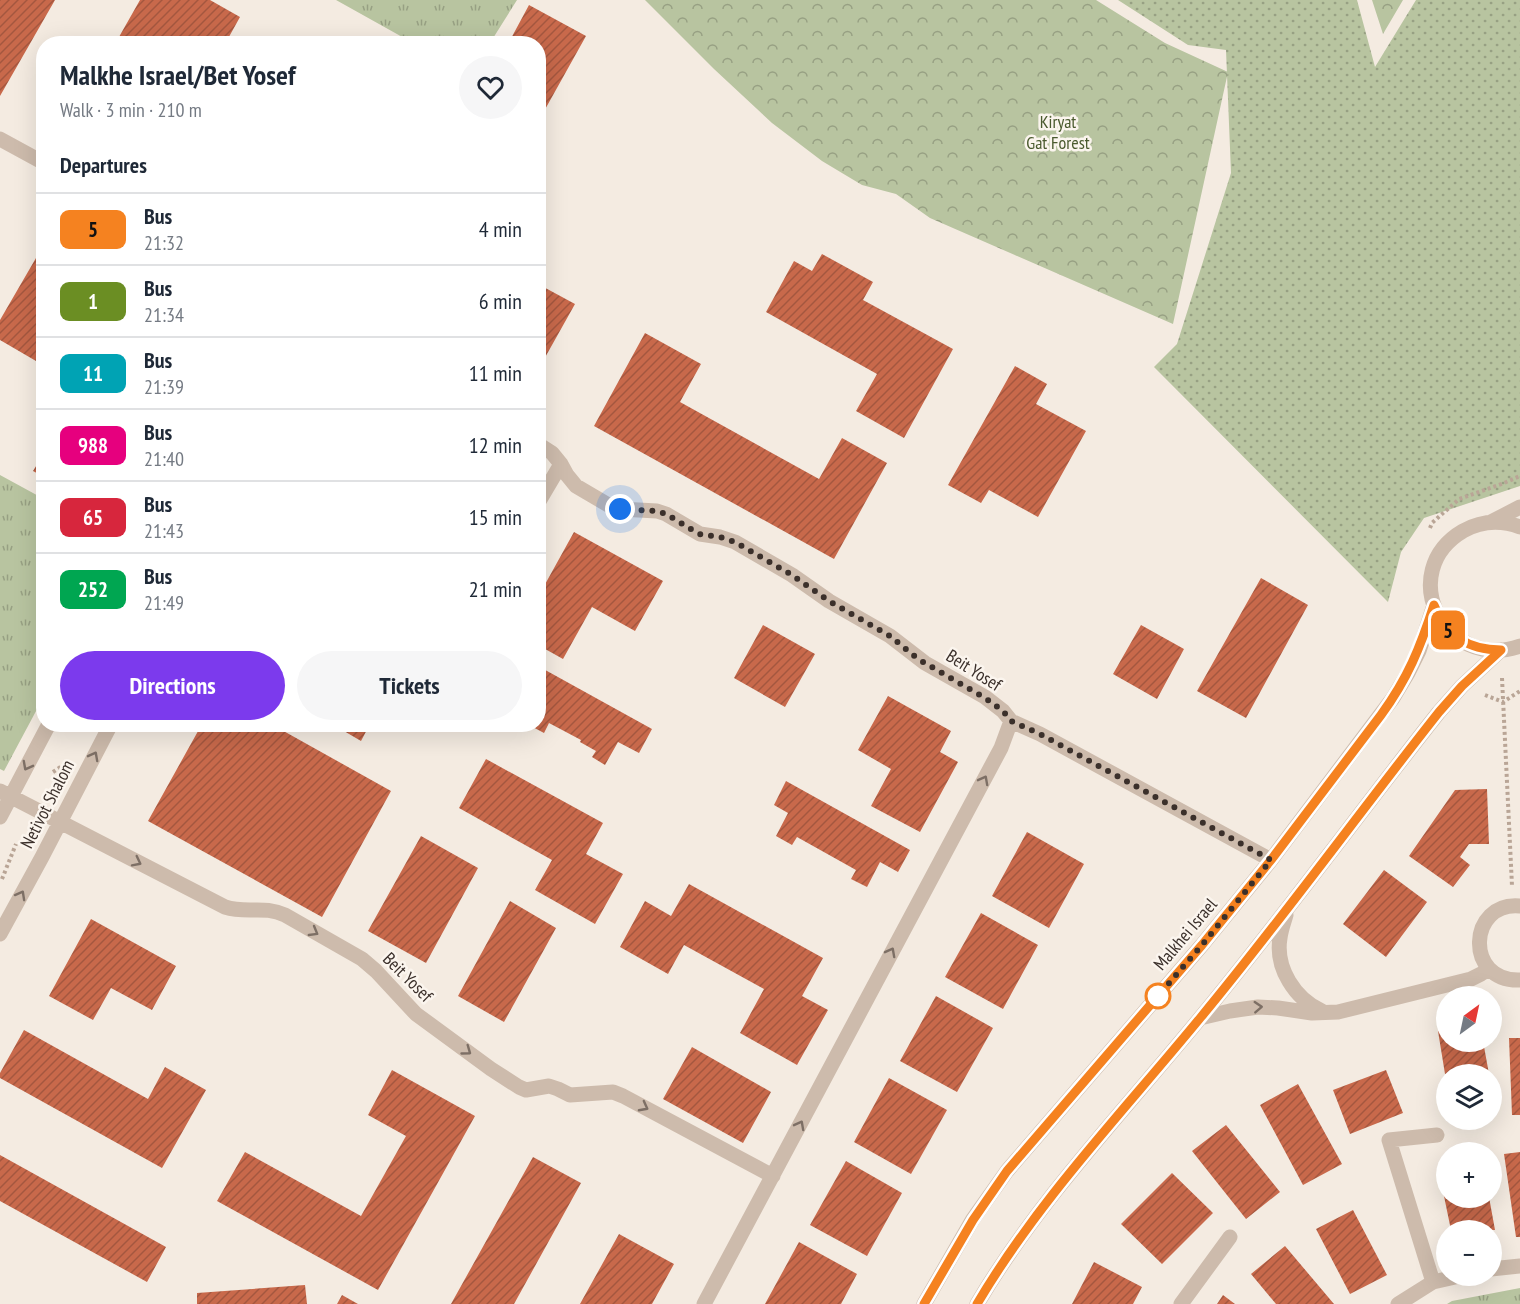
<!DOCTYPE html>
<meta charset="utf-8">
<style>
:root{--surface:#fff;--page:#f6f6f7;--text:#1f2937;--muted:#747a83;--line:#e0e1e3;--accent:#7c3aed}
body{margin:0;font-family:"PT Sans Narrow",sans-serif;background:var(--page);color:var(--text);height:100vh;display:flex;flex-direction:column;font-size:22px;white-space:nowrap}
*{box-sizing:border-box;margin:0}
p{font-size:20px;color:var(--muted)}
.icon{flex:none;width:33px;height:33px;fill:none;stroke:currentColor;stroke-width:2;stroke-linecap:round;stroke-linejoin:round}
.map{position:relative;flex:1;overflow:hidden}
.sheet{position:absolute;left:36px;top:36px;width:510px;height:696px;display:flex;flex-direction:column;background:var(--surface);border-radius:24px;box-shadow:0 6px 24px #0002}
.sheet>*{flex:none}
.badge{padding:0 12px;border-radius:9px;font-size:21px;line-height:39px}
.needle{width:39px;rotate:33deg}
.tools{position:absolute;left:1436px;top:986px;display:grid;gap:12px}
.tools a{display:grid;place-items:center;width:66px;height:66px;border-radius:50%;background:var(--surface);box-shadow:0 6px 24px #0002;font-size:30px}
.you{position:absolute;width:30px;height:30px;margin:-15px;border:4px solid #fff;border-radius:50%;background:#1a73e8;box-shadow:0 0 0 9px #1a73e833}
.map>.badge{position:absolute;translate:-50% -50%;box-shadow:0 0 0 3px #fff}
h2{padding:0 24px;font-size:22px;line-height:54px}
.round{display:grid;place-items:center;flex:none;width:63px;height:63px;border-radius:32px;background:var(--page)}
.head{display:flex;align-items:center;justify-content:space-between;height:102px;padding:0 24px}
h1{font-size:28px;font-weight:700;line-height:45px}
.button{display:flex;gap:12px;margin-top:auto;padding:12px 24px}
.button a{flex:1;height:69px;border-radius:36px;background:var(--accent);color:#fff;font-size:24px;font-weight:700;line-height:69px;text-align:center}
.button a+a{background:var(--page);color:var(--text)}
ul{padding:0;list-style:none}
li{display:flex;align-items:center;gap:18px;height:72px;padding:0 24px;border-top:2px solid var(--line)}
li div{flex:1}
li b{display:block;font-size:22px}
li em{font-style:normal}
li .badge{min-width:66px;font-weight:700;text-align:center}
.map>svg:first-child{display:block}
</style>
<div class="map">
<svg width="1520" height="1304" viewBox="0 0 1520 1304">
<defs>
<pattern id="grass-dots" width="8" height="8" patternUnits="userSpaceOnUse" patternTransform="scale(1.5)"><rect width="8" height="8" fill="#b8c4a0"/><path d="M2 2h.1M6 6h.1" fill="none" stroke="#97a083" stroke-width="1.8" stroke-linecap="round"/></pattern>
<pattern id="forest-crowns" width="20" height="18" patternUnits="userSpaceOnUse" patternTransform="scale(1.5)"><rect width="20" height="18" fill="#b8c4a0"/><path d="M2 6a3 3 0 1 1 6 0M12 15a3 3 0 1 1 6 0" fill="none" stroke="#97a083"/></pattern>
<pattern id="park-tufts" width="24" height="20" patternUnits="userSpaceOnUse" patternTransform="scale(1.5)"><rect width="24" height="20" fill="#b8c4a0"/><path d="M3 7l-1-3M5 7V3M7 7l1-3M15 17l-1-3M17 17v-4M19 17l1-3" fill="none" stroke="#97a083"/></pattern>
<pattern id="building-hatch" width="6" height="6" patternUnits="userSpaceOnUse" patternTransform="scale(1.5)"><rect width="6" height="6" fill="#c8694b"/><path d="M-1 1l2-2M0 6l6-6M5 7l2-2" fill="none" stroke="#a4573f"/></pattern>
</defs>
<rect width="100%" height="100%" fill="#f4ebe1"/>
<path fill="url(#grass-dots)" d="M 1118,0 L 1357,0 L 1375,67 L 1416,0 L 1520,0 L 1520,486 L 1424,518 L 1401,552 L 1388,602 L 1154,367 L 1177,344 L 1231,173 L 1226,50 L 1188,45 Z"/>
<path fill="url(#forest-crowns)" d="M 645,0 L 1096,0 L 1165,43 L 1228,72 L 1173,324 L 930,218 L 896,194 L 862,185 L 822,161 L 772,123 L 714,69 Z
M 1372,0 L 1403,0 L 1383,34 Z"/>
<path fill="url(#park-tufts)" d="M 336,0 L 517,0 L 490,43 L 413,43 Z
M 0,475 L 44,499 L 43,698 L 4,771 L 0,769 Z
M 1520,1288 L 1520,1304 L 1447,1304 L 1452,1301 Z"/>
<path fill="url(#building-hatch)" d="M 0,0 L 55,0 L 0,96 Z
M 140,0 L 210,0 L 240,17 L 225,44 L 115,44 Z
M 529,5 L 586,36 L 538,122 L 538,44 L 508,44 Z
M 822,254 L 873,282 L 863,300 L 953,349 L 904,438 L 856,411 L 877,374 L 766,312 L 794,261 L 812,271 Z
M 36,258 L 44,262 L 44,348 L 36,361 L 0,340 L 0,320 Z
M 538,284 L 575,304 L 538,370 Z
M 645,333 L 701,364 L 680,402 L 819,479 L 842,438 L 887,463 L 834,559 L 594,426 Z
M 1015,366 L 1047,384 L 1036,404 L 1086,431 L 1038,517 L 989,490 L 981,503 L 948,485 Z
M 44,453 L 44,477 L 33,471 Z
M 574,532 L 663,581 L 635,631 L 592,607 L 563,659 L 538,645 L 538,597 Z
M 1261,578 L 1308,605 L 1246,718 L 1197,691 Z
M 763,625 L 815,654 L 785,707 L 734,678 Z
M 1141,625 L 1184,649 L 1157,699 L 1113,674 Z
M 538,666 L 652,729 L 639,753 L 618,742 L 605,765 L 592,757 L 596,751 L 580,742 L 581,740 L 549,723 L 544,733 L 527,724 L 538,724 Z
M 888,696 L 951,731 L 940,752 L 958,762 L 920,832 L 871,806 L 891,769 L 858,750 Z
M 202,724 L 271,724 L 391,791 L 322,917 L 148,821 Z
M 332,724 L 370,724 L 361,741 Z
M 486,759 L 603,823 L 586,854 L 623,874 L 595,924 L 535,890 L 552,860 L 459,808 Z
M 786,781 L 910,850 L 898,872 L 880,862 L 867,887 L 851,879 L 856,870 L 797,837 L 792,845 L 776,836 L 788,813 L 774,805 Z
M 1487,789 L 1489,844 L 1469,844 L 1460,857 L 1470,865 L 1453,887 L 1409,856 L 1455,790 Z
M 1027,832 L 1084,864 L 1049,928 L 992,896 Z
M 421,836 L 478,868 L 426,963 L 368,931 Z
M 1384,870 L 1427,902 L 1386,957 L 1343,924 Z
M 689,884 L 823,958 L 802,996 L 828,1010 L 797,1065 L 740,1033 L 764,989 L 684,945 L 668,974 L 620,947 L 645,901 L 671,916 Z
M 510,901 L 556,928 L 504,1022 L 458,996 Z
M 981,913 L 1038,945 L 1003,1009 L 945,977 Z
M 91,919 L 176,966 L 152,1010 L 111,988 L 93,1020 L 49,996 Z
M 936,996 L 993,1028 L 957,1092 L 900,1061 Z
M 24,1030 L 148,1099 L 165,1067 L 206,1090 L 162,1168 L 0,1078 L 0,1073 Z
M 1446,1030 L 1446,1041 L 1483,1041 L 1489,1074 L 1445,1074 L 1438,1031 Z
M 1509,1038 L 1520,1038 L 1520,1115 L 1512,1115 Z
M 692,1047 L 771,1092 L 743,1143 L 663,1099 Z
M 392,1070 L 475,1116 L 378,1290 L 217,1201 L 245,1152 L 361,1216 L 406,1136 L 368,1115 Z
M 1386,1070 L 1403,1113 L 1350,1134 L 1333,1090 Z
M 889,1078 L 947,1110 L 911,1174 L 854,1142 Z
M 1298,1084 L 1342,1164 L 1303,1185 L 1260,1105 Z
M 1226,1125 L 1280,1192 L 1246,1219 L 1192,1151 Z
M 1520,1152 L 1520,1237 L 1516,1237 L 1504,1154 Z
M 0,1155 L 166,1247 L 147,1282 L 0,1201 Z
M 533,1157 L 581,1183 L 514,1304 L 451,1304 Z
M 846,1161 L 902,1193 L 867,1256 L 810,1225 Z
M 1446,1170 L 1446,1197 L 1489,1197 L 1495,1230 L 1451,1230 L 1439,1172 Z
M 1172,1173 L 1213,1213 L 1162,1264 L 1121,1224 Z
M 1353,1210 L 1387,1275 L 1350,1294 L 1316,1229 Z
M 619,1234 L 674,1264 L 652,1304 L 580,1304 Z
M 799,1242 L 857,1274 L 841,1304 L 765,1304 Z
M 1285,1246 L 1334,1304 L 1276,1304 L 1251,1274 Z
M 1094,1262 L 1142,1287 L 1133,1304 L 1072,1304 Z
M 305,1285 L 307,1304 L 197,1304 L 197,1293 Z
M 342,1295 L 358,1304 L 337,1304 Z
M 1223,1295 L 1235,1304 L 1217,1304 Z"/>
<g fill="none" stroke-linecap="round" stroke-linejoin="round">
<path stroke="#b9a596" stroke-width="4" stroke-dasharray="3 3" stroke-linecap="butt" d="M 1430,528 L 1432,523 L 1459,499 L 1504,483 L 1520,476
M 1502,678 L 1512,886
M 1485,695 L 1503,702 L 1520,691
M 53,772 L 62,766
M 2,879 L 16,844"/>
<path stroke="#cdbbac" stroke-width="15" d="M 0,139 L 44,163
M 538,444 L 552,453 L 561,464 L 567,475 L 576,486 L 610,506 L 620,509 L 657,511 L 666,514 L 700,534 L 720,537 L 735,542 L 792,575 L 829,601 L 890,636 L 925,663 L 985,697 L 1003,711 L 1011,721 L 1040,734 L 1271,860
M 538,503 L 561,464
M 1491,522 L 1520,507
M 1520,527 C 1501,520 1481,521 1463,531 C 1395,571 1443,672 1520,646
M 0,791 L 225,907 C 247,914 264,905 285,915 L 362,959 L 376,971 L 416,1014 L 491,1069 L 519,1087 L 526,1090 L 549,1086 L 558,1089 L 570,1095 L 613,1092 L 623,1096 L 773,1176
M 0,817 L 49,724
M 1520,906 C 1468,901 1464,982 1520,980
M 1286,915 C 1284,922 1281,930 1280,938 C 1275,968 1295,999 1322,1011
M 0,934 L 42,857 L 111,724
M 1200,1018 L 1230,1011 L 1258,1007 L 1278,1008 L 1312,1013 L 1338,1012 L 1471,979 L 1481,974 L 1489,969
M 1491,1269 L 1520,1266
M 1433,1282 L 1389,1140 L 1437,1135
M 704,1304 L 1001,748 L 1011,721
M 924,1304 L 973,1219 L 1007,1171 L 1202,945 L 1271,860 L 1393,698 L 1408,673 L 1419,651 L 1434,605
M 977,1304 C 1039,1199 1124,1111 1201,1017 C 1283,918 1359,813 1439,712 L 1462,686 L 1501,650
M 1181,1304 L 1230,1237
M 1398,1304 L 1433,1282 L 1464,1275"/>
</g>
<defs><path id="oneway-chevron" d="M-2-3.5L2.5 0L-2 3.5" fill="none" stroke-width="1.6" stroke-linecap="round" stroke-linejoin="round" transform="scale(1.5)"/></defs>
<g stroke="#7d6f65">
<use href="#oneway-chevron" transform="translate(94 756) rotate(-62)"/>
<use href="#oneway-chevron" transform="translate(27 766) rotate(118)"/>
<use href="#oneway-chevron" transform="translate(984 780) rotate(-62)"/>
<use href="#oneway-chevron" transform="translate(137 862) rotate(27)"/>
<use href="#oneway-chevron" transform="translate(21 895) rotate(-61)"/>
<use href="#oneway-chevron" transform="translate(314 932) rotate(30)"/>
<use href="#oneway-chevron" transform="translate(891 952) rotate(-62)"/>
<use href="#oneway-chevron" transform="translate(1258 1007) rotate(-3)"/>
<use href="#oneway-chevron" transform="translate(467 1051) rotate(36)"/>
<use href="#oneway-chevron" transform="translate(644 1107) rotate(28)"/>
<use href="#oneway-chevron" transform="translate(800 1125) rotate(-62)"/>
</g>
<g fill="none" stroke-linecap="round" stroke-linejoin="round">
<g stroke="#fff" stroke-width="14">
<path id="line" d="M 924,1304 L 973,1220 L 1007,1171 L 1202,945 L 1271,860 L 1381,715 C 1408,678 1420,648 1434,605 C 1446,636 1468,650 1501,650 L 1462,686 L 1439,712 C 1359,813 1283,918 1201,1017 C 1124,1111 1039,1199 977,1304"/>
</g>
<use href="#line" stroke="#f58220" stroke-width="9"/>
<path stroke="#3b302b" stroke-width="6" stroke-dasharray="0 10.8" d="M 620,509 L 657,511 L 666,514 L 699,534 L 720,537 L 735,542 L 792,575 L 829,601 L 890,636 L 918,659 L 985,698 L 1003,711 L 1011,721 L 1040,734 L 1271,860 L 1202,945 L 1157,997 L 1158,996"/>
</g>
<circle fill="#fff" stroke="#f58220" stroke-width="3" cx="1158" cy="996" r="12"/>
<g text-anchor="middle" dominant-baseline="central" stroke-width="5" stroke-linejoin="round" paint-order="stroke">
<g font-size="18" fill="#4a5a2e" stroke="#fbf5ee">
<text x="1058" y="121">Kiryat<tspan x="1058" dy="21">Gat Forest</tspan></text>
</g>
<g font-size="18" fill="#3b302b" stroke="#fbf5ee">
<text transform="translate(974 670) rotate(32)">Beit Yosef</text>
<text transform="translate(47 804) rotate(-63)">Netivot Shalom</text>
<text transform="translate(1185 934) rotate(-50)">Malkhei Israel</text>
<text transform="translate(408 977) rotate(45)">Beit Yosef</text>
</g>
</g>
</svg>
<div class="tools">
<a><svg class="needle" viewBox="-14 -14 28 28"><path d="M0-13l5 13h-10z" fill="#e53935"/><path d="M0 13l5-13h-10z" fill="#747a83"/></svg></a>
<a><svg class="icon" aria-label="layers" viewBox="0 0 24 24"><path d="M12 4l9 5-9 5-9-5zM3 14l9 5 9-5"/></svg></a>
<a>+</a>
<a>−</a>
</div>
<div class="you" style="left:620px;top:509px"></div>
<b class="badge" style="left:1448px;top:630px;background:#f58220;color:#111">5</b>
<section class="sheet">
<div class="head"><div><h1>Malkhe Israel/Bet Yosef</h1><p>Walk · 3 min · 210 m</p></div><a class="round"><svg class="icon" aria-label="heart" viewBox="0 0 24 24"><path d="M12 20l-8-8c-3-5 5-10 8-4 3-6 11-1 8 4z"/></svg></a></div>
<h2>Departures</h2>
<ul>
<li><span class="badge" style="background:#f58220;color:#111">5</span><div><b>Bus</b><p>21:32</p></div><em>4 min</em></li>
<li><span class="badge" style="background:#6b8e23;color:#fff">1</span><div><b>Bus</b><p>21:34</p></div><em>6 min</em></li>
<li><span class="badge" style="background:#00a3b4;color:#fff">11</span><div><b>Bus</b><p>21:39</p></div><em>11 min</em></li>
<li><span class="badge" style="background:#e6007e;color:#fff">988</span><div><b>Bus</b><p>21:40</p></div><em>12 min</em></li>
<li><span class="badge" style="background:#d7263d;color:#fff">65</span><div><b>Bus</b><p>21:43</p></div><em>15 min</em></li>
<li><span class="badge" style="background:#00a651;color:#fff">252</span><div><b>Bus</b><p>21:49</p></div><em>21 min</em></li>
</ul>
<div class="button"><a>Directions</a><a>Tickets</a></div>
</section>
</div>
